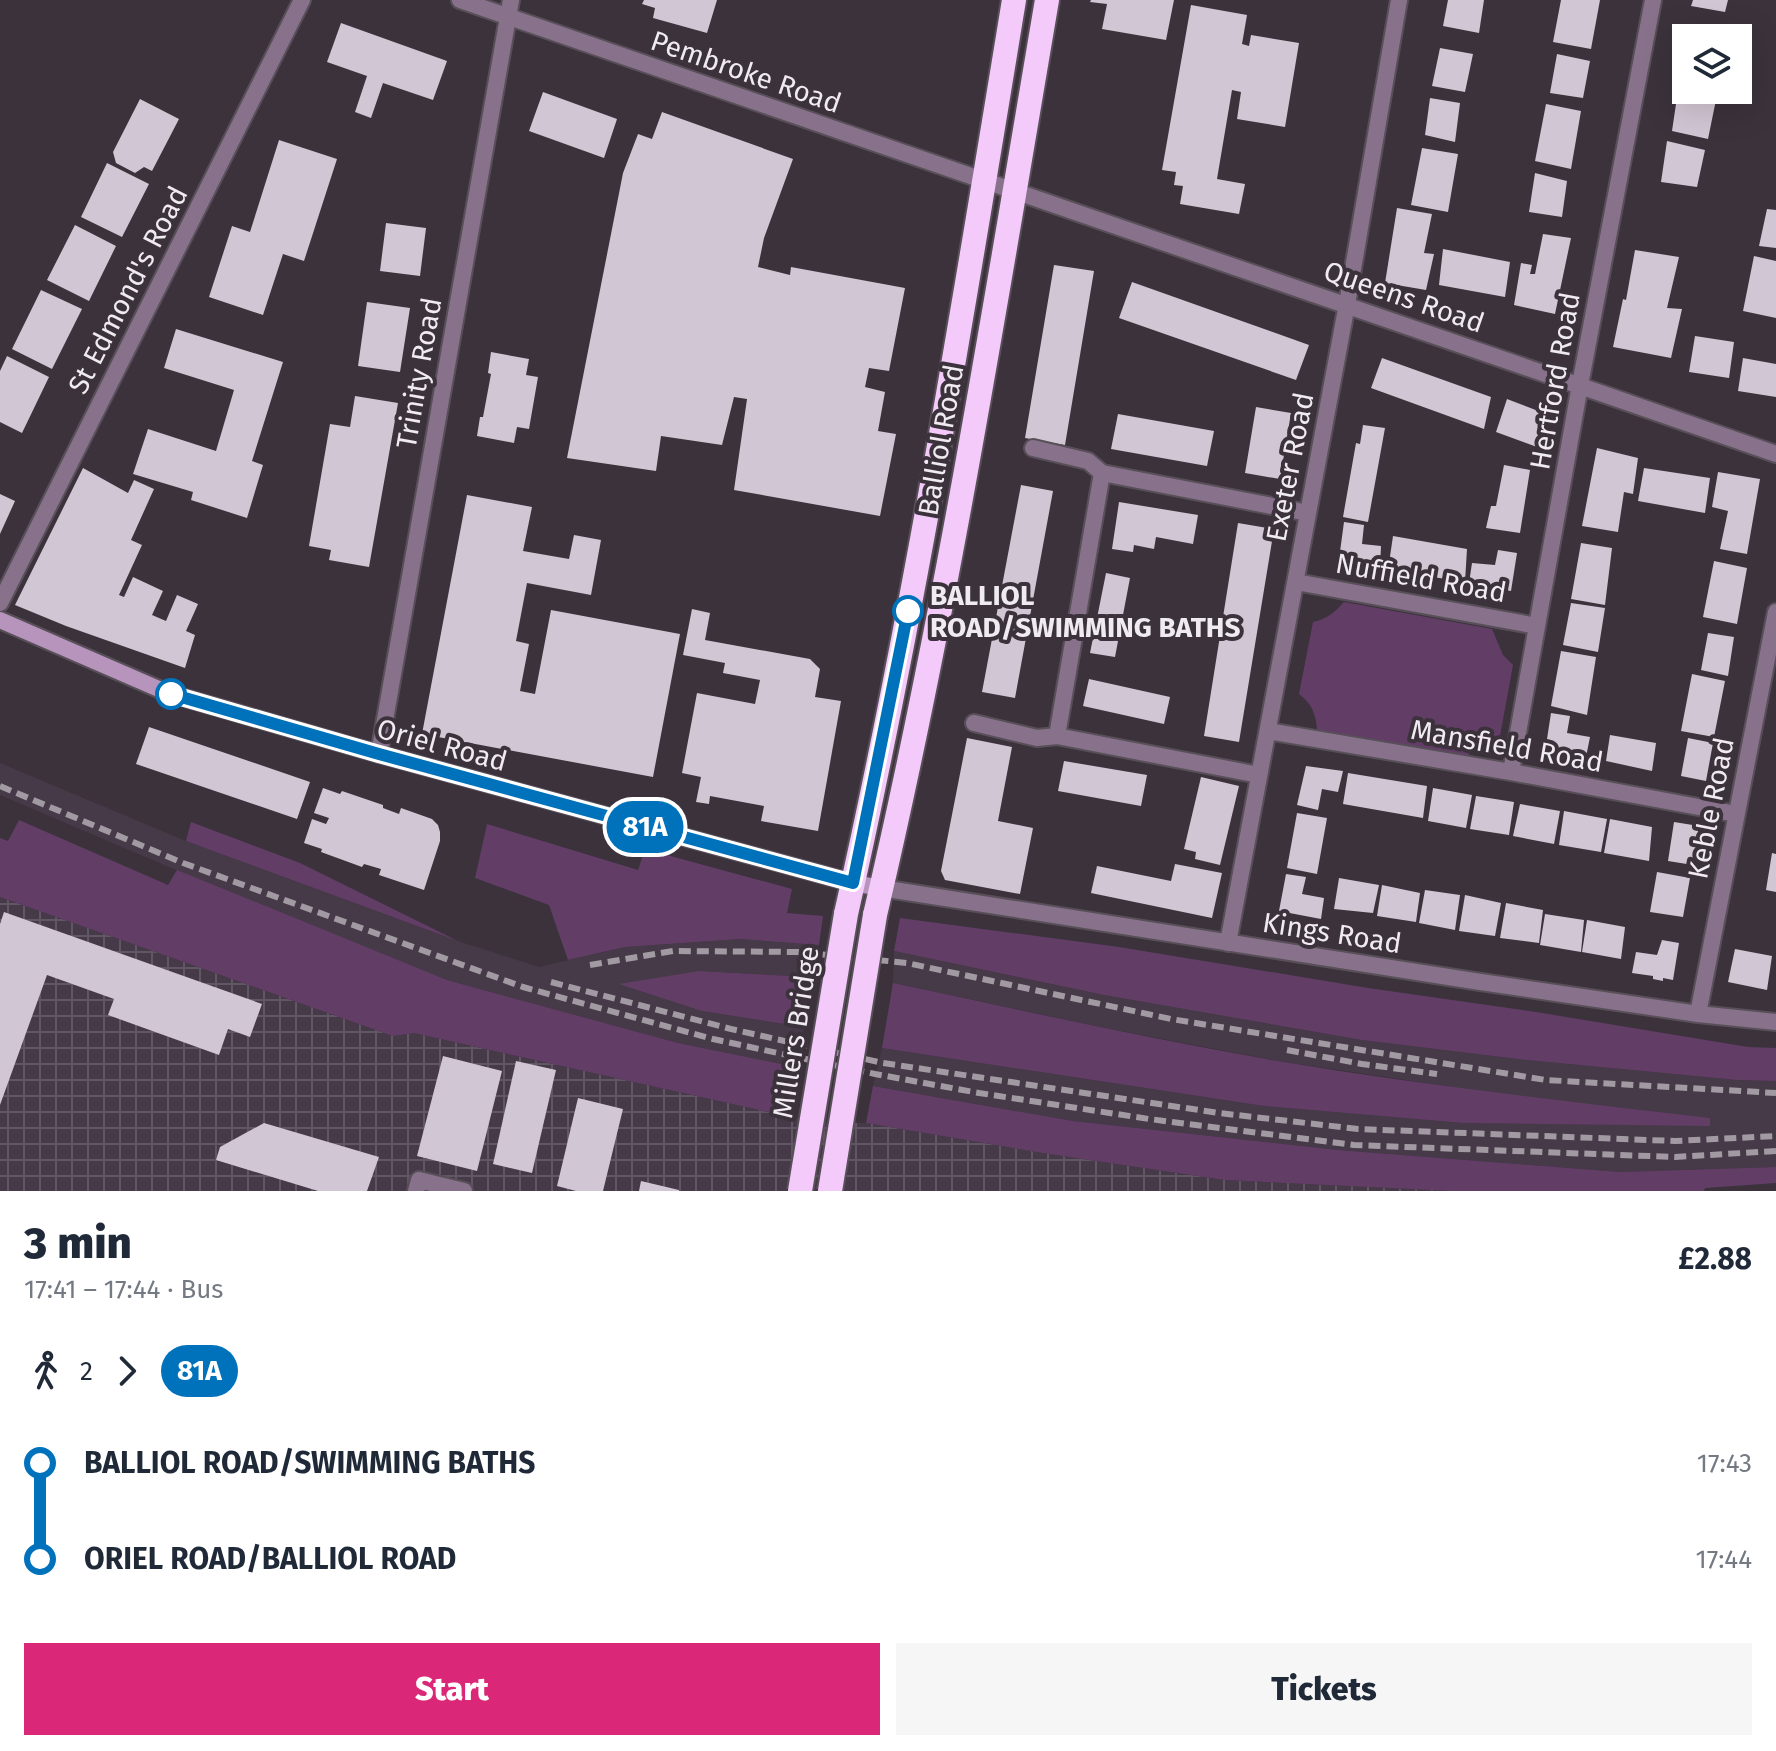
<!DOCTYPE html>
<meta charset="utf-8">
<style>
:root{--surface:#fff;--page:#f6f6f7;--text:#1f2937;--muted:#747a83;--accent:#db2777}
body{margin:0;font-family:"Fira Sans",sans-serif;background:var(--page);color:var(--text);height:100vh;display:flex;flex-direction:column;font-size:30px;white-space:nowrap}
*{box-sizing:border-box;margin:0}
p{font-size:26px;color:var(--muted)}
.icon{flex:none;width:44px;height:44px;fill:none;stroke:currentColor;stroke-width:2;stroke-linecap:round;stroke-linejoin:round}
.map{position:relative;height:1191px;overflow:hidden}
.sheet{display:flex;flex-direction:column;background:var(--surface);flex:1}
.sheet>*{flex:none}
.badge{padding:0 16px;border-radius:26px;font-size:28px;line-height:52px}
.tools{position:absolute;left:1672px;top:24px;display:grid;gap:16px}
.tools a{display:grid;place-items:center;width:80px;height:80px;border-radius:0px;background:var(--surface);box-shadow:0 8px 32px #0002;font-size:40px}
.map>.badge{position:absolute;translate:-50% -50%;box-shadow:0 0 0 4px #fff}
.legs{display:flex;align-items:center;gap:12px;height:88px;padding:0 24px;font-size:26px}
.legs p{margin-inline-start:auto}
.head{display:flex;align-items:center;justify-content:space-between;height:136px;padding:0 24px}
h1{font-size:44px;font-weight:800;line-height:60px}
.primary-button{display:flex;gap:16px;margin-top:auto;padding:16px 24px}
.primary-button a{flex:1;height:92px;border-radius:0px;background:var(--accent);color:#fff;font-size:32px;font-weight:800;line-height:92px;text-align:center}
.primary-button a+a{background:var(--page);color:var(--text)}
ul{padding:0 24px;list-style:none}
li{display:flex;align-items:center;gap:28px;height:96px;font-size:30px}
li i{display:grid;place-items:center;width:12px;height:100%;margin:0 10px;background:currentColor}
li i::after{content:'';width:20px;height:20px;margin:-10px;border:6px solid;border-radius:50%;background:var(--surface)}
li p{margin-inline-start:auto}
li:first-child i{background:linear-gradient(#0000 50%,currentColor 0)}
li:last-child i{background:linear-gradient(currentColor 50%,#0000 0)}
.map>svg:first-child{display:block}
</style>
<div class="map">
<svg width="1776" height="1191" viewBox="0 0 1776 1191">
<defs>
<pattern id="industrial-grid" width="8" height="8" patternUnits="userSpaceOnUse" patternTransform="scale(2)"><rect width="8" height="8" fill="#463948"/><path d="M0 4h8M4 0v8" fill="none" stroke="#615663"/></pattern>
</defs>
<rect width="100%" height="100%" fill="#3b323c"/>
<path fill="#463948" d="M 0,763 L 186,841 L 458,941 L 539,967 L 625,947 L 740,939 L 819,945 L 811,977 L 699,971 L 702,1011 L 804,1027 L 796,1067 L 678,1043 L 447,980 L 225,891 L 0,795 Z
M 894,951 L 1104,995 L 1362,1040 L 1527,1060 L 1737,1080 L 1776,1081 L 1776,1167 L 1620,1172 L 1338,1150 L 1073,1121 L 873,1086 L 882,1048 L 1264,1106 L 1463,1123 L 1710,1125 L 1278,1061 L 1105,1028 L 893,983 Z"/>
<path fill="url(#industrial-grid)" d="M 0,897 L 393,1036 L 414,1033 L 786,1116 L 829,1123 L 866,1123 L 1049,1154 L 1225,1180 L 1451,1191 L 0,1191 Z"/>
<path fill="#623e67" d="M 1344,602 L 1492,629 L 1503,655 L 1513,665 L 1500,736 C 1484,739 1477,741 1468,756 L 1317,730 C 1316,714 1312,704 1299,694 L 1313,622 C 1327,619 1335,612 1344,602 Z
M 19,820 L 168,885 L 177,870 L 447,980 L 678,1043 L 796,1067 L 786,1116 L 414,1033 L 393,1036 L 0,897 L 0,838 L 8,841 Z
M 191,822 L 300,863 L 458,941 L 186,841 Z
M 487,824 L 638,870 L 645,849 L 792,889 L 787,913 L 823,916 L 819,945 L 740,939 L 625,947 L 568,960 L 549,905 L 475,878 Z
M 900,918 L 1119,947 L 1368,988 L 1536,1012 L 1748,1047 L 1776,1048 L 1776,1081 L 1737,1080 L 1527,1060 L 1362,1040 L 1104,995 L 894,951 Z
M 699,971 L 811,977 L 804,1027 L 702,1011 L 619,984 Z
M 893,983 C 1021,1010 1149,1039 1278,1061 C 1421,1085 1566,1101 1710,1118 L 1710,1126 L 1463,1123 L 1264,1106 L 882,1048 Z
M 873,1086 L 1073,1121 L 1338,1150 L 1620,1172 L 1776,1167 L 1776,1183 L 1705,1188 L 1704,1191 L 1451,1191 L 1225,1180 L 1049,1154 L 866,1123 Z"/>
<path fill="#d1c6d3" d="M 644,0 L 717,0 L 707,33 L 653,18 L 655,8 L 642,4 Z
M 1091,0 L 1174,0 L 1166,40 L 1102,29 L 1107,4 L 1090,2 Z
M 1448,0 L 1484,0 L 1479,33 L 1443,26 Z
M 1561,0 L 1600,0 L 1591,49 L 1553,42 Z
M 1693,0 L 1728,0 L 1725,12 L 1691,6 Z
M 1191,5 L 1247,15 L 1242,44 L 1249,46 L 1251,35 L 1299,43 L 1285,127 L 1237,119 L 1241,92 L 1232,90 L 1217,179 L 1245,184 L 1239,214 L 1180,204 L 1183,186 L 1174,185 L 1176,172 L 1162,170 Z
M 341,23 L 447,61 L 433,100 L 383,83 L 371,118 L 355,112 L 367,76 L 327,62 Z
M 1688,27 L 1721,33 L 1720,38 L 1687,38 Z
M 1440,48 L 1473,54 L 1465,92 L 1432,86 Z
M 1557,54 L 1590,61 L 1583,98 L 1550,93 Z
M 1680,77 L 1686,78 L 1686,90 L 1718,90 L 1708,139 L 1672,131 Z
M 543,92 L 617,119 L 604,158 L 529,131 Z
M 1430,98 L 1460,103 L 1455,142 L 1425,135 Z
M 140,99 L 179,119 L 152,171 L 144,167 L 135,173 L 116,163 L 113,152 Z
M 1546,104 L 1581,111 L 1571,169 L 1535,161 Z
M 662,112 L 793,159 L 764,238 L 758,267 L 790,275 L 791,267 L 905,288 L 889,371 L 869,368 L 865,387 L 885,392 L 878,431 L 896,434 L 880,516 L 734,490 L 747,399 L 734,397 L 722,445 L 661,436 L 656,471 L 567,458 L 623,173 L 638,134 L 652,139 Z
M 279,140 L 337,159 L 304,261 L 283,254 L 263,315 L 209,297 L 232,226 L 250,232 Z
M 1667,141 L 1705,150 L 1697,187 L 1661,182 Z
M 1422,148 L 1458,154 L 1448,212 L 1411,205 Z
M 107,163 L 149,184 L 122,237 L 81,217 Z
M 1535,173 L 1567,181 L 1562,217 L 1529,212 Z
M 1397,208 L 1432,214 L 1424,253 L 1434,254 L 1426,290 L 1385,283 Z
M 1767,209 L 1776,210 L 1776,248 L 1759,246 Z
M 386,223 L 426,228 L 420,276 L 380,271 Z
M 75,225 L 116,246 L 89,301 L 47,280 Z
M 1543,234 L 1571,238 L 1555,314 L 1514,305 L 1521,263 L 1532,265 L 1530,274 L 1535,274 Z
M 1443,249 L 1510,262 L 1505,297 L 1439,285 Z
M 1635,250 L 1679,257 L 1667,308 L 1682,309 L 1671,358 L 1613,347 L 1623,299 L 1626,300 Z
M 1754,256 L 1776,261 L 1776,318 L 1743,311 Z
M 1054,265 L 1094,271 L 1065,445 L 1025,438 Z
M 1132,282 L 1309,345 L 1296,380 L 1119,318 Z
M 41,290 L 82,309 L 52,369 L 12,349 Z
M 367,302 L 410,308 L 400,372 L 358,366 Z
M 176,329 L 283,362 L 252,461 L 263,465 L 247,518 L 191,500 L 193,492 L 133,474 L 148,429 L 216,451 L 234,390 L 164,368 Z
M 1695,336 L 1734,342 L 1729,378 L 1689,372 Z
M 491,352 L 529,359 L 526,375 L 538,377 L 529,429 L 517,427 L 514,443 L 477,436 L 480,417 L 483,417 L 491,374 L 488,373 Z
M 7,356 L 49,377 L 22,433 L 0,422 L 0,371 Z
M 1382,358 L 1491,397 L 1484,429 L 1371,388 Z
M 1743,358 L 1776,364 L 1776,397 L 1738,391 Z
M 355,396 L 398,403 L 369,567 L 329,560 L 331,550 L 309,546 L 330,424 L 350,427 Z
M 1507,399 L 1546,414 L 1537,447 L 1496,432 Z
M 1256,407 L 1291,413 L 1280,479 L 1245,473 Z
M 1118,414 L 1214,431 L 1207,466 L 1111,449 Z
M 1363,425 L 1385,428 L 1368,522 L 1343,517 L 1356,443 L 1360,444 Z
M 1597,448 L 1638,458 L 1633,494 L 1624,492 L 1618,532 L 1582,526 Z
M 1504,465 L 1530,470 L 1520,533 L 1486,528 L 1491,506 L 1496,506 Z
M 83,468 L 128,493 L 134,480 L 154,489 L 131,540 L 142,545 L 119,595 L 124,597 L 133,577 L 163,591 L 152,615 L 166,621 L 177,595 L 198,604 L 186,631 L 195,635 L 185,668 L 66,626 L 15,605 Z
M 1644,468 L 1710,478 L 1705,513 L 1638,501 Z
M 1718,472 L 1760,479 L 1747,554 L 1720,549 L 1728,511 L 1712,507 Z
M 1021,485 L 1053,491 L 1015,698 L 982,692 Z
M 0,494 L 15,501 L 0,534 Z
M 467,495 L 532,507 L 523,551 L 569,559 L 574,535 L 601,540 L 591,595 L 527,583 L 516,641 L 529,644 L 520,691 L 535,694 L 551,610 L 680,634 L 653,777 L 422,734 Z
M 1119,502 L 1198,515 L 1193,544 L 1156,537 L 1154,549 L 1134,545 L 1133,552 L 1112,549 Z
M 1344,522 L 1364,525 L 1362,544 L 1381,546 L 1380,568 L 1339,559 Z
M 1238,523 L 1274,529 L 1239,742 L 1204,736 Z
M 1393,536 L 1467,549 L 1465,582 L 1388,570 Z
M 1581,543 L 1612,548 L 1605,605 L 1571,599 Z
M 1498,550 L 1517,553 L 1511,591 L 1469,583 L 1472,563 L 1495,565 Z
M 1714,561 L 1747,568 L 1737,624 L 1703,617 Z
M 1106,573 L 1130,578 L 1115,657 L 1090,653 Z
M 1571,603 L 1605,608 L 1598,652 L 1563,645 Z
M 692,609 L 710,613 L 705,640 L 810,659 L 820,669 L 815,697 L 841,701 L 818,831 L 761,821 L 764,806 L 710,796 L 709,804 L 696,802 L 701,777 L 682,773 L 697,693 L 755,704 L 760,680 L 723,673 L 725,663 L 683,655 Z
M 1708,633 L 1734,637 L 1728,676 L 1701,670 Z
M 1561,651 L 1596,657 L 1587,715 L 1551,706 Z
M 1692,674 L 1725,681 L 1714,737 L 1681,731 Z
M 1089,679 L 1170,697 L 1164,724 L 1083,706 Z
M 1551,713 L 1570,716 L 1567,733 L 1590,737 L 1586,757 L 1566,754 L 1565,759 L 1553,756 L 1554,753 L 1545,752 Z
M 149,727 L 310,782 L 297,819 L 136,764 Z
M 1610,735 L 1656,743 L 1652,771 L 1606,761 Z
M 967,738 L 1012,747 L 998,821 L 1033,828 L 1020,894 L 945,880 L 941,871 Z
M 1688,738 L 1713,743 L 1706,781 L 1681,776 Z
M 1064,761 L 1147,775 L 1141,806 L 1058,791 Z
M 1306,766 L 1343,771 L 1338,792 L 1322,789 L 1318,810 L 1297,805 Z
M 1348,773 L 1427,786 L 1423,818 L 1343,804 Z
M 1201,777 L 1239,786 L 1220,865 L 1195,859 L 1196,852 L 1184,849 Z
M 323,788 L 340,794 L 342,791 L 383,805 L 383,808 L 399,814 L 401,808 L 432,819 L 438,825 L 440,832 L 440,841 L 424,890 L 379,875 L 381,869 L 364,864 L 362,867 L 321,852 L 322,849 L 304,843 L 312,819 L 326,824 L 329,818 L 314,813 Z
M 1433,788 L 1472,795 L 1466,828 L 1428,821 Z
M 1476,796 L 1514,802 L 1509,835 L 1470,829 Z
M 1520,804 L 1560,811 L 1554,844 L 1513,836 Z
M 1564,811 L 1607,819 L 1601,852 L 1559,845 Z
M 1297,813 L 1327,818 L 1317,874 L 1287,868 Z
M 1610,819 L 1652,827 L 1649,861 L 1604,853 Z
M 1674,822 L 1699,826 L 1693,865 L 1668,861 Z
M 1772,853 L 1776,854 L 1776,892 L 1766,890 Z
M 1175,864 L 1222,873 L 1212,918 L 1091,893 L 1097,866 L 1171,881 Z
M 1657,872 L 1690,878 L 1683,917 L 1650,912 Z
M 1286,874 L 1306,877 L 1302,894 L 1324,898 L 1321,919 L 1279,911 Z
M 1339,878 L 1379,885 L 1373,913 L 1334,909 Z
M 1382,885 L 1420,893 L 1416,922 L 1377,916 Z
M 1425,890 L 1460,895 L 1455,930 L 1419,923 Z
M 1465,895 L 1501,903 L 1495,936 L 1459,931 Z
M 1506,903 L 1543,910 L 1539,943 L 1500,938 Z
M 4,912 L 262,1004 L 250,1037 L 228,1029 L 219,1055 L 108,1015 L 114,999 L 47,975 L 0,1105 L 0,924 Z
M 1545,914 L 1584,920 L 1581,952 L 1540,945 Z
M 1587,920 L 1625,927 L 1621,959 L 1582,952 Z
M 1662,940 L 1679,943 L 1673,980 L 1663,978 L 1663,981 L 1653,979 L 1653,976 L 1632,973 L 1636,952 L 1657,955 Z
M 1735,949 L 1772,956 L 1767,990 L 1728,982 Z
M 443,1056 L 502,1071 L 477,1171 L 417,1156 Z
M 516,1061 L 556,1070 L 532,1173 L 493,1164 Z
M 578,1098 L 623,1109 L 603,1191 L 576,1191 L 557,1186 Z
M 264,1123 L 379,1157 L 367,1191 L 318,1191 L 216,1160 L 220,1147 Z
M 641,1181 L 679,1190 L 679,1191 L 639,1191 Z"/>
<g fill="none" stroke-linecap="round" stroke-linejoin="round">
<g stroke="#584f59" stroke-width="20">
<path id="street" d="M 460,0 C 898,154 1338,301 1776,454
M 1033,448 L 1088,461 L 1102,473
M 1296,582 L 1537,626
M 0,603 L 302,0
M 974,723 L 1037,738 L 1057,736
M 1268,731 L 1511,772 L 1736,814
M 379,754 L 511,0
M 1511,772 L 1580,385 L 1653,0
M 1259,775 L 1057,736 L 1102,473 L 1308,513
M 881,888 L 1474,981 L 1698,1014 L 1776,1022
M 1228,943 L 1347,304 L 1399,0
M 1698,1014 L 1776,612
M 416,1191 L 419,1180 L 464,1191"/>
</g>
<g stroke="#584f59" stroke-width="20">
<path id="secondary" d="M 0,620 L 168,693 L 379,754 L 853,883 L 881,888"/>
</g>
<g stroke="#584f59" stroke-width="28">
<path id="highway" d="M 846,914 C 914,612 964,305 1014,0
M 875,915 C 946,613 995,306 1047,0"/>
</g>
<use href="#street" stroke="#88728b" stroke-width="16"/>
<use href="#secondary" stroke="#b694bb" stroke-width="16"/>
<use href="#highway" stroke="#f4cafb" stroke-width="24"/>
<path stroke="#a29aa3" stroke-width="6" stroke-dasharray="12 6" stroke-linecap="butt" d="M 0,786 L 183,863 L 523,987 L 713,1039 L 875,1074 L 979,1093 L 1149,1119 L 1354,1145 L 1675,1157 L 1776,1151
M 590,965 L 673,951 L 798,952 L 907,963 L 1171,1019 L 1546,1080 L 1776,1093
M 551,982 L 731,1029 L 883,1063 L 1219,1113 L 1358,1129 L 1675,1141 L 1776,1136
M 1287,1050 L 1362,1064 L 1437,1074"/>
<g stroke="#584f59" stroke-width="28" stroke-linecap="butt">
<path id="highway-bridge" d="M 800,1191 L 846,914
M 830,1191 L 875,915"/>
</g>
<use href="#highway-bridge" stroke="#f4cafb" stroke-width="24"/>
</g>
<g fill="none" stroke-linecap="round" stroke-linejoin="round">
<g stroke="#fff" stroke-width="18">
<path id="line-1" d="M 171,694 L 379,754 L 853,883 L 908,611"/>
</g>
<use href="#line-1" stroke="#0072bc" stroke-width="12"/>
</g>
<g fill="#fff" stroke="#0072bc" stroke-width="4">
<circle cx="908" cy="611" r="14"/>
<circle cx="171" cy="694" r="14"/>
</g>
<g text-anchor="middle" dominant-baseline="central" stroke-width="8" stroke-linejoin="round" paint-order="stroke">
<g font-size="28" fill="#f0eaf1" stroke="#3b323c">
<text transform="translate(746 72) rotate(19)">Pembroke Road</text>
<text transform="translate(128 290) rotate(-63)">St Edmond's Road</text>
<text transform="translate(1404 297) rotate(19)">Queens Road</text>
<text transform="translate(419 373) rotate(-80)">Trinity Road</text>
<text transform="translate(1555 381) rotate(-80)">Hertford Road</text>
<text transform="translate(941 440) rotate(-80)">Balliol Road</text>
<text transform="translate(1290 467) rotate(-79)">Exeter Road</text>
<text transform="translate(1421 578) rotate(10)">Nuffield Road</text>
<text transform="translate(442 745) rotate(15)">Oriel Road</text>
<text transform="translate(1507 746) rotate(10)">Mansfield Road</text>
<text transform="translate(1711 808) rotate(-79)">Keble Road</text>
<text transform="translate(1332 933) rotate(9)">Kings Road</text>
<text transform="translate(796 1032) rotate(-81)">Millers Bridge</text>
</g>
<g font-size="28" font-weight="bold" fill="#f0eaf1" stroke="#3b323c" text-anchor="start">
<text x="930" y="595">BALLIOL<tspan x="930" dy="32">ROAD/SWIMMING BATHS</tspan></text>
</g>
</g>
</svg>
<div class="tools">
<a><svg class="icon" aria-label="layers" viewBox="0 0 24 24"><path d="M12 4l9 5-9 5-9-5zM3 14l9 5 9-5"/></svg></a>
</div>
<b class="badge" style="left:645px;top:827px;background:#0072bc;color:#fff">81A</b>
</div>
<section class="sheet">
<div class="head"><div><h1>3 min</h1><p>17:41 – 17:44 · Bus</p></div><b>£2.88</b></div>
<div class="legs"><svg class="icon" aria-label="walk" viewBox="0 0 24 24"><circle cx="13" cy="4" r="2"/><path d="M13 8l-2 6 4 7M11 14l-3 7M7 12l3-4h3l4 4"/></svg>2<svg class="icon" aria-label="forward" viewBox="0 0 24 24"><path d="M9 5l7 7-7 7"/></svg><b class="badge" style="background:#0072bc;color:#fff">81A</b></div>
<ul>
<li><i style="color:#0072bc"></i><b>BALLIOL ROAD/SWIMMING BATHS</b><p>17:43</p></li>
<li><i style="color:#0072bc"></i><b>ORIEL ROAD/BALLIOL ROAD</b><p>17:44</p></li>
</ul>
<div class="primary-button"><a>Start</a><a>Tickets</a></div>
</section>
